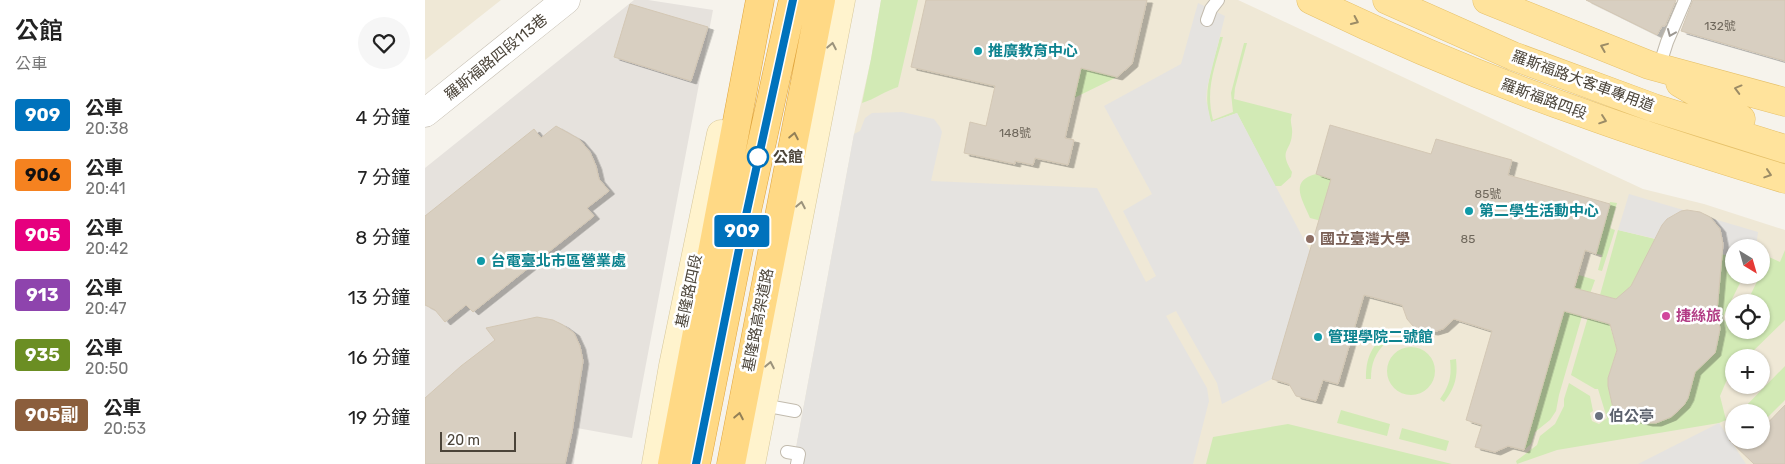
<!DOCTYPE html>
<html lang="zh-TW">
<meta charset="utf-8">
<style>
:root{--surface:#fff;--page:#f6f6f6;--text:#222;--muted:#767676}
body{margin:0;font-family:Rubik,"Noto Sans TC",sans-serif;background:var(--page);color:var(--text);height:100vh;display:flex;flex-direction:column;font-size:19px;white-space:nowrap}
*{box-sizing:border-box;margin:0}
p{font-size:16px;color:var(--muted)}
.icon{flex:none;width:28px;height:28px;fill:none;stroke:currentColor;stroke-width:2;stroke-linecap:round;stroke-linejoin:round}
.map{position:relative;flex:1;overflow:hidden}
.drawer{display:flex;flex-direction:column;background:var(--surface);width:425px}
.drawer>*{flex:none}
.badge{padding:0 10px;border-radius:4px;font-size:18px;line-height:32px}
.needle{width:32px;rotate:143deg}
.buttons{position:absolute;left:1300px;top:239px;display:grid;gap:10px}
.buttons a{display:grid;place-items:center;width:45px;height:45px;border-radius:50%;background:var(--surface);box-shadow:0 1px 4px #0004;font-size:25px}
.scale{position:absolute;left:15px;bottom:12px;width:76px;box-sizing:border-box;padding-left:5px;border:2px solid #4b4439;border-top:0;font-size:14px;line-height:18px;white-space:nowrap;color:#4b4439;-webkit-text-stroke:4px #fff;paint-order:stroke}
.map>.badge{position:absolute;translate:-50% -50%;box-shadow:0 0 0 2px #fff}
.round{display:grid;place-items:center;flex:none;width:52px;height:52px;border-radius:26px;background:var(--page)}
.summary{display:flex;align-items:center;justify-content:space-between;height:85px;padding:0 15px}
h1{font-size:24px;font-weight:600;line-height:38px}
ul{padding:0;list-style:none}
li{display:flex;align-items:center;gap:15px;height:60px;padding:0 15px}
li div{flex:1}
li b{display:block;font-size:19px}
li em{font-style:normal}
li .badge{min-width:55px;font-weight:700;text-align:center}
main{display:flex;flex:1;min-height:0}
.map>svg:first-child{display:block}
</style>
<main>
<section class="drawer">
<div class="summary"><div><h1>公館</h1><p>公車</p></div><a class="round"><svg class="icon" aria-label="heart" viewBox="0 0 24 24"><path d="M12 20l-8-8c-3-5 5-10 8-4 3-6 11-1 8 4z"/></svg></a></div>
<ul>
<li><span class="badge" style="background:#0072bc;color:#fff">909</span><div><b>公車</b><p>20:38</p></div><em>4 分鐘</em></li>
<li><span class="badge" style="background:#f58220;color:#111">906</span><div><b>公車</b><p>20:41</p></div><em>7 分鐘</em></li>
<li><span class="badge" style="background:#e6007e;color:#fff">905</span><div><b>公車</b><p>20:42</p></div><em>8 分鐘</em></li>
<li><span class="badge" style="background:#8e44ad;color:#fff">913</span><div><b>公車</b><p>20:47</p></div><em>13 分鐘</em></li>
<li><span class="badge" style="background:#6b8e23;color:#fff">935</span><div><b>公車</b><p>20:50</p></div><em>16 分鐘</em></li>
<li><span class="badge" style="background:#8b5e3c;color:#fff">905副</span><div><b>公車</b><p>20:53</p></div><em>19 分鐘</em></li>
</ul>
</section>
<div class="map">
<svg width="1360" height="464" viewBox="0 0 1360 464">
<defs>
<filter id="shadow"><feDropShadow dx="5.5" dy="3" stdDeviation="0" flood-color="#0004"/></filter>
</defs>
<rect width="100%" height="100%" fill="#f6f3ec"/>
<path fill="#e6e2dd" d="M 209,0 L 223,0 L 288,10 L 207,438 L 152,428 L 149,464 L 0,464 L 0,168 Z"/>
<path fill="#efe8d6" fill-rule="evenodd" d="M 0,0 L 76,0 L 0,60 Z
M 456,0 L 813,0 L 1218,189 L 1279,204 L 1360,230 L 1360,464 L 368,464 L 429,134 L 446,59 ZM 1309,248 L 1336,248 L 1336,275 L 1309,275 ZM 1309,302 L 1336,302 L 1336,330 L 1309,330 ZM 1309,358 L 1336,358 L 1336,385 L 1309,385 ZM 1309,412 L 1336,412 L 1336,440 L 1309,440 Z"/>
<path fill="#d2eab5" d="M 456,0 L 493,0 L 473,87 C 460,91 450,99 437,103 L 446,59 Z
M 795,37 L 798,37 C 790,67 780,89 788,120 L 808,112 L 806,93 L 819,43 L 822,43 L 810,88 L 809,99 L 867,114 C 864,124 868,125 867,134 C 866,152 853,149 867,172 L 866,177 L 856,186 L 850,186 L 812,113 L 786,122 C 776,93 788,65 795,37 Z
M 656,68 L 692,77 L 649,98 Z
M 891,174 L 906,179 L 917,194 L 908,224 L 885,218 C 877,199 864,181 891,174 Z
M 1185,202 L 1192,203 L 1185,228 L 1190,230 L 1177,271 L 1173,270 L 1177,255 L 1171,254 Z
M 1193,230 L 1230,239 L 1206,286 L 1194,300 L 1175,295 Z
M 1360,250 L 1360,320 L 1322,357 L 1309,358 L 1309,371 L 1306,370 L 1295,396 L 1301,420 L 1294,423 L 1132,450 L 1092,464 L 1091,461 L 1112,445 L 1115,436 L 1130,424 L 1139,406 L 1139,399 L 1144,383 L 1165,396 L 1168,411 L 1165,413 L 1167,421 L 1174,424 L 1182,418 L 1173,389 L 1170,389 L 1146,375 L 1163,317 L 1180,309 L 1192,350 L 1183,378 L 1206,419 L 1222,423 L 1231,423 L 1246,417 L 1253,412 L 1263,398 L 1270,372 L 1283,360 L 1288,353 L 1292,345 L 1295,329 L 1292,311 L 1297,254 L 1309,257 L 1309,275 L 1319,275 L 1297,319 L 1309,325 L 1309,330 L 1336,330 L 1336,302 L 1322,302 L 1344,257 L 1355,262 Z
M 1154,275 L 1170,280 L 1157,316 L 1134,395 L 1131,411 L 1125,420 L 1110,432 L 1106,444 L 1099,450 L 1139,311 L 1147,298 Z
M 957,337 L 961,342 C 950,354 946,363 946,379 L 941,379 C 941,361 944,351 957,337 Z
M962 371a24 24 0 1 1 48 0a24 24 0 1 1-48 0Z
M 1031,359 C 1033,377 1030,388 1019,402 L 1015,399 C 1024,386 1027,377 1025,360 Z
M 1360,366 L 1360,400 L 1336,424 L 1336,412 L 1315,412 Z
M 916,410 L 965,424 L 962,436 L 912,423 Z
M 863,424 L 1027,464 L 781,464 L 788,437 Z
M 977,428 L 1024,441 L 1021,451 L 974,439 Z"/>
<path fill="#e5e3e0" d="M 773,3 L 800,16 L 782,88 L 781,99 L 786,122 L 812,113 L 885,251 L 847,379 L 797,404 L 792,383 L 751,311 L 741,316 L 782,388 L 784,401 L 768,464 L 368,464 L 429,134 L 435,131 L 440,118 L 447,113 L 477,112 L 509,119 L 515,127 L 517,132 L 506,181 L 672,188 L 721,282 L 731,276 L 698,211 L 727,194 L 679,106 L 756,64 Z
M 1204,194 L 1333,232 L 1331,247 L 1309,248 L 1309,257 L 1193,230 Z
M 1294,423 L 1321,464 L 1213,464 Z"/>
<path fill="#d8cfc1" stroke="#d3c7b4" filter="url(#shadow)" d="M 501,0 L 722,0 L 707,64 L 692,77 L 656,68 L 640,138 L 649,140 L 643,165 L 610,158 L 608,165 L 590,161 L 590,164 L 539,153 L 545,122 L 561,126 L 570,86 L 486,67 Z
M 1161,0 L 1251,0 L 1240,26 L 1237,26 L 1232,35 Z
M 1268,0 L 1360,0 L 1360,61 L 1256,31 Z
M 205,4 L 283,27 L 266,81 L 189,57 Z
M 905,125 L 1006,154 L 1011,139 L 1065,154 L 1087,160 L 1083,175 L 1185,204 L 1171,254 L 1160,250 L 1149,288 L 1191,299 L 1206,286 L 1237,225 L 1242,219 L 1256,211 L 1262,210 L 1275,212 L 1285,217 L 1295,229 L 1298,244 L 1292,311 L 1295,329 L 1290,353 L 1270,372 L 1263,398 L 1259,405 L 1246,417 L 1231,423 L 1222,423 L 1206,419 L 1188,408 L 1183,386 L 1183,378 L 1192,350 L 1185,324 L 1139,311 L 1099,450 L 1083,446 L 1070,452 L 1050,447 L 1057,425 L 1041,420 L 1067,331 L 1029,319 L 1018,329 L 1008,332 L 998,331 L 988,326 L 982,319 L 977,305 L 939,295 L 913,384 L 898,380 L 891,401 L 871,396 L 864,384 L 847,379 L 906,179 L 891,174 Z
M 131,126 L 154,139 L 165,152 L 171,166 L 174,179 L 184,191 L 162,208 L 169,216 L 48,312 L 41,305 L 20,322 L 10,310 L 0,305 L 0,216 L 109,129 L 116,138 Z
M 112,317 L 128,320 L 138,325 L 149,333 L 155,346 L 158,361 L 147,432 L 140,464 L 0,464 L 0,398 L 36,366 L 70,340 L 61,328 Z
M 1360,405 L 1360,464 L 1329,464 L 1304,440 L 1336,440 L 1336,430 Z"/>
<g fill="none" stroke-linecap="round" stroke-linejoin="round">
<g stroke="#c2bbae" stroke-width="14">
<path id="service" d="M 782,20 L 786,9 L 793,0
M 1234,67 L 1242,42 L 1260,0
M 337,405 L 370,411
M 362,452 L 374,454 L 372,464"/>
</g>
<g stroke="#c2bbae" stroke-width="29">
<path id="tertiary" d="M 0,113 L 141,0"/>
</g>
<g stroke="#d6c79b" stroke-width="29">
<path id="secondary" d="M 231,464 L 248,366 L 296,134
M 326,464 L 416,0"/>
</g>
<g stroke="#e6c16a" stroke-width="29">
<path id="primary" d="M 886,0 C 973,42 1063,80 1155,112 C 1223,137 1291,158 1360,179
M 962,0 L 1088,56 L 1229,108 L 1360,149
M 1062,0 L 1224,65 L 1360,102
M 1255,83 L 1316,119"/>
</g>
<g stroke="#e0a43c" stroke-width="29">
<path id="trunk" d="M 247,464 L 335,0
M 271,464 L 318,229 L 368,0
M 306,464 L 396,0"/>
</g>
<use href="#service" stroke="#fff" stroke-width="12"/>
<use href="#tertiary" stroke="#fff" stroke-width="28"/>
<use href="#secondary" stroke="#fff3cd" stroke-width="28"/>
<use href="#primary" stroke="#ffe39c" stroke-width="28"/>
<use href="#trunk" stroke="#ffd985" stroke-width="28"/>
</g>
<defs><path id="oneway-chevron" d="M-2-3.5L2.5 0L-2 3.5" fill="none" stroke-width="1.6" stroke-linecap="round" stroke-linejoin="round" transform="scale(1.25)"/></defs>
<g stroke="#9c8c66">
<use href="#oneway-chevron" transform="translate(930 21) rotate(25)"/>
<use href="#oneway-chevron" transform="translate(1179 47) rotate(-158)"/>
<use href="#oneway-chevron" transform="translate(1313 89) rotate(-165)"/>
<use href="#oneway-chevron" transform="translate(1178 120) rotate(19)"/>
<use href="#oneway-chevron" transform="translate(1343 174) rotate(18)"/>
</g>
<use stroke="#9c9892" href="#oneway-chevron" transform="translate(1246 33) rotate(113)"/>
<g stroke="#9c937c">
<use href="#oneway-chevron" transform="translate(407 46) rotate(-79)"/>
<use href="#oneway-chevron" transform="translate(376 205) rotate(-79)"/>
<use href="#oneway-chevron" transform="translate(345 365) rotate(-79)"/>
</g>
<g stroke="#938057">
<use href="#oneway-chevron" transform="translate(369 136) rotate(-79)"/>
<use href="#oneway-chevron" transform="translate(314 416) rotate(-79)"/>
</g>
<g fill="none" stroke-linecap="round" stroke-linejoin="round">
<g stroke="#fff" stroke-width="11">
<path id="line" d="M 271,464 L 318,229 L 368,0"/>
</g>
<use href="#line" stroke="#0072bc" stroke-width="8"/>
</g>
<g fill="#0f9aa8" stroke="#fff" stroke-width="2">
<circle cx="553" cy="51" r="5"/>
<circle cx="1044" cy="211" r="5"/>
<circle cx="56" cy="261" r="5"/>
<circle cx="893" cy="337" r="5"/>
</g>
<circle fill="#fff" stroke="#0072bc" stroke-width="2.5" cx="333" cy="157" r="10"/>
<circle fill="#8d6e63" stroke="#fff" stroke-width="2" cx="885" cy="239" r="5"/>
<circle fill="#d1479c" stroke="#fff" stroke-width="2" cx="1241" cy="316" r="5"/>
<circle fill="#6b7280" stroke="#fff" stroke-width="2" cx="1174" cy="416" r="5"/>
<g text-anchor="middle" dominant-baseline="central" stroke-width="5" stroke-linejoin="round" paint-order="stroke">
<g font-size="12" fill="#6e675b">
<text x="1295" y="26">132號</text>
<text x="590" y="133">148號</text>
<text x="1063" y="194">85號</text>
<text x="1043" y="239">85</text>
</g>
<g font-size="15" font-weight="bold" fill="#0d838f" stroke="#fff" text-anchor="start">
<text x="563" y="51">推廣教育中心</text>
<text x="1054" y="211">第二學生活動中心</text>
<text x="66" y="261">台電臺北市區營業處</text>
<text x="903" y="337">管理學院二號館</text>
</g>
<g font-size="15" fill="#4b4439" stroke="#fff">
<text transform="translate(71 57) rotate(-39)">羅斯福路四段113巷</text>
<text transform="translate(1158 81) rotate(20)">羅斯福路大客車專用道</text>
<text transform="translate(1119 99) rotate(20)">羅斯福路四段</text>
<text transform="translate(264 291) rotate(-78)">基隆路四段</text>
<text transform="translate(333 320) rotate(-79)">基隆路高架道路</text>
</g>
<g font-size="15" font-weight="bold" fill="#4b4439" stroke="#fff" text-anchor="start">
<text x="348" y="157">公館</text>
</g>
<g font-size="15" font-weight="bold" fill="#785e54" stroke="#fff" text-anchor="start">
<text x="895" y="239">國立臺灣大學</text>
</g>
<g font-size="15" font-weight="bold" fill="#b23c85" stroke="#fff" text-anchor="start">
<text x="1251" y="316">捷絲旅</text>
</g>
<g font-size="15" font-weight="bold" fill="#5b616d" stroke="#fff" text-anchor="start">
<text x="1184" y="416">伯公亭</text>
</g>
</g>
</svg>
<div class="buttons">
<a><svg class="needle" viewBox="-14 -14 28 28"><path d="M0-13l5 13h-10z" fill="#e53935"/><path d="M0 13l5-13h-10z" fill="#767676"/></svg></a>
<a><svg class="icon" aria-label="locate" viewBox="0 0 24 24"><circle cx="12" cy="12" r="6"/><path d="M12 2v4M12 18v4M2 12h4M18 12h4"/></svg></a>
<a>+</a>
<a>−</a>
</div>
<div class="scale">20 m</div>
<b class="badge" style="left:317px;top:231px;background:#0072bc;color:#fff">909</b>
</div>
</main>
